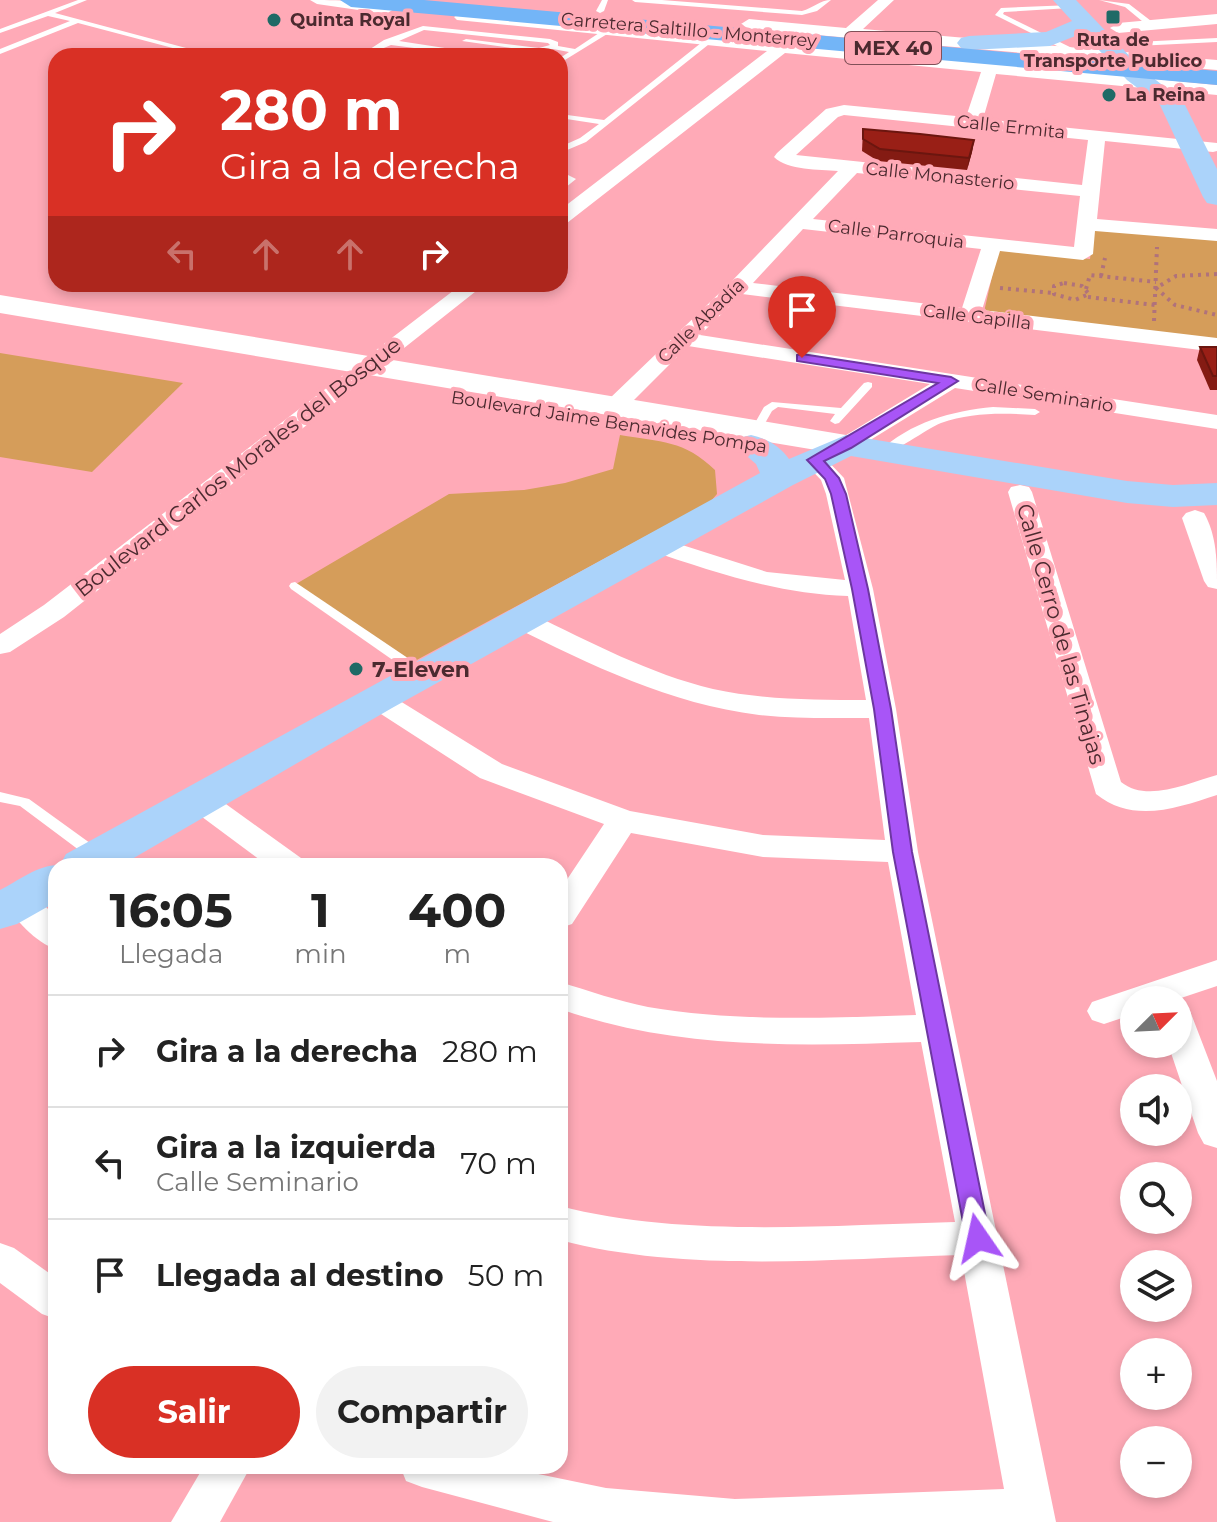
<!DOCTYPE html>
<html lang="es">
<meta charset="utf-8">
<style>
:root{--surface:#fff;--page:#f2f2f2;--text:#222;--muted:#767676;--line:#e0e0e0;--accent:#d93025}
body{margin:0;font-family:Montserrat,sans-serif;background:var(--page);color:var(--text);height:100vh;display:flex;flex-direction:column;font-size:30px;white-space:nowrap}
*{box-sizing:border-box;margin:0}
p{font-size:26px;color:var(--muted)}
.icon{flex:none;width:44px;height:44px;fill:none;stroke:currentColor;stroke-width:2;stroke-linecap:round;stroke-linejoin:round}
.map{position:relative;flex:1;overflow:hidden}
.panel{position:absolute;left:48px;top:858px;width:520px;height:616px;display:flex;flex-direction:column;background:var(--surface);border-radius:24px;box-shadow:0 4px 12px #0003}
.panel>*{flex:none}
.banner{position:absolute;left:48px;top:48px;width:520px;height:244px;border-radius:24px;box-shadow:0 4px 12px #0003;background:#d93025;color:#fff;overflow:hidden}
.needle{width:52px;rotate:66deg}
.controls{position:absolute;left:1120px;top:986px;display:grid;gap:16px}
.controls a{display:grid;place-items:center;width:72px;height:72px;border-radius:50%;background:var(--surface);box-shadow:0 4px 12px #0003;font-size:40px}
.pin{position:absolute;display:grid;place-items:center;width:68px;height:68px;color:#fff;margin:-82px -34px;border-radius:50% 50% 50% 0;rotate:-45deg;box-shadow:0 0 8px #0007}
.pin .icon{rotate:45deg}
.me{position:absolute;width:88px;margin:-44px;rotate:349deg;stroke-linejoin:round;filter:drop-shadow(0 0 6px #0008)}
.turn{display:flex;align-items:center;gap:28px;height:168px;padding:0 40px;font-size:36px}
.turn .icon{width:104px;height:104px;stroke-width:2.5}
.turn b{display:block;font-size:56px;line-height:68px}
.lanes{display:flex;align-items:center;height:76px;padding:0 40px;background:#0003;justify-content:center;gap:40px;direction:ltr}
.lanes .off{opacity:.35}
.eta{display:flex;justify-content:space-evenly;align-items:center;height:136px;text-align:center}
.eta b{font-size:48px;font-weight:700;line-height:56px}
.primary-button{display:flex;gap:16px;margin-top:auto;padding:16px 40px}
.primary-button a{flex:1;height:92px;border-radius:48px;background:var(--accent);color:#fff;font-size:32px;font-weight:700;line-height:92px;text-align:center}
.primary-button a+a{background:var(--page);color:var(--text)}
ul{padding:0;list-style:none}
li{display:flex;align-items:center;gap:24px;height:112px;padding:0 40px;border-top:2px solid var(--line)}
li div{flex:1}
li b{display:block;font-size:30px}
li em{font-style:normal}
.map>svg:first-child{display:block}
</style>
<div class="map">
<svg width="1217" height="1522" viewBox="0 0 1217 1522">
<rect width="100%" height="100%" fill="#ffaab7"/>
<g fill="#d59d5a">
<path d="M1094,227l123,12v101l-233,-28 14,-62 92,9z"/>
<path d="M0,353l183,30 -91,89 -92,-15z"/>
<path d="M620,435c41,7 64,5 95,35l2,24 -6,7 -298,161 -117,-78 153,-90 75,-4 41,-7 48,-14z"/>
</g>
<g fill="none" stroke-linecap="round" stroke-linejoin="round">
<g stroke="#b0727b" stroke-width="4" stroke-dasharray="3 5" stroke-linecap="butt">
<path d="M1217,274l-41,2 -20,12 19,17 42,10"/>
<path d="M1101,276l4,-18"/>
<path d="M1064,283l18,3 7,8 -14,6 -21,-6v-8z"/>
<path d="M1000,288l53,5"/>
<path d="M1086,289l4,-14 66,7"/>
<path d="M1088,297l67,8"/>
<path d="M1154,321l3,-74"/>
</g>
<g fill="#fff" fill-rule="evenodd">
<path d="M78,0h9l-32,13 161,43h-13l-125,-33 -78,31v-5l70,-28 -22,-5 -48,17v-4z"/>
<path d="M602,0h6l-4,11 -4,2 -4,-2z"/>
<path d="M632,0h30l140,11c11,-3 18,-11 29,-11l-14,11 -15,4 -167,-13z"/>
<path d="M1099,0l30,4 26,20 -7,2 -23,-19z"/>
<path d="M1072,5l-2,3 -66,4 -1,2 75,37v4h-3l-80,-40 6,-7z"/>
<path d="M423,26l127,13 8,3v4l17,3 30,-20 7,2 -52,32v-5l9,-6 -16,-3 -14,3 -77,-11 4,-2 73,9 11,-3 -2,-2 -124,-13 -25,11 98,15h-21l-85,-11 -12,5 19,6h-14l-17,-5 17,-11z"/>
<path d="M1217,38v4l-81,4 -4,-2 4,-2z"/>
<path d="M706,39l7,2 -127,101 -26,11v-6l20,-9 19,-14 -39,-6v-4l44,6z"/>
<path d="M560,171l16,8 -16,13v-7l6,-5 -6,-3z"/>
<path d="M868,382l4,1v4l-33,36 -4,1 -5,-3 5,-7 -57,-7 -6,4 -12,21 -4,1 -5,-3 13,-23 8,-5 69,6 23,-25z"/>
<path d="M993,407l42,2 5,3 -5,3c-31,-2 -63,-3 -94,8 -15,6 -49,32 -60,31l-2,-2c31,-30 73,-41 114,-45z"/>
<path d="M295,582l132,89 2,3 -2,3h-10l-126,-88 -2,-3 2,-3z"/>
<path d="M0,792l29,7 72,52 2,4 -2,4h-10l-71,-53 -20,-4z"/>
</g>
<g fill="#fff" fill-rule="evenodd">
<path d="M310,0c21,0 68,0 84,9l-8,5 -69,-10z"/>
<path d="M878,0h16l-31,29 354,31v10l-468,-41 -8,-5 8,-5 97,9z"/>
<path d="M462,12l755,73v10l-221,-21 -13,45 234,24v8l-4,1 -108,-11 -8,78 120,10v12l-122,-10 -2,23 -10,6 -83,-9 -18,59 235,28v14l-475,-58 -42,41 517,80v14l-262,-41 -101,62h-16l-4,-5 4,-5 92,-56 -242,-38 -64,64h-16l-3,-5 3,-5 122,-117 108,-112c-19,-2 -50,0 -64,-14l3,-4 49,-44 18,-4 122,12 15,-45 -196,-19 -218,170 -7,2v-15l207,-159 -310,-31 -3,-3zM844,115l244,25 -6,45 -286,-30 42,-38zM857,173l223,23 -6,51 -261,-28zM803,229l178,20 -19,59 -209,-25z"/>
<path d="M1217,14v10l-99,9 -8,-5 8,-5z"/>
<path d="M462,284h23l-421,333 -54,35 -10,2v-20l44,-29z"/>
<path d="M814,453l8,2 22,23 29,111 23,120 22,143 138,670h-503l-131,-35 -16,-6 -6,-15h99l107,22 129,11 269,-10 -43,-234c-127,4 -279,18 -401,-15v-34c121,32 270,19 395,16l-34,-180c-122,4 -244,8 -361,-33v-27c29,9 58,19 88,25 88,15 179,11 268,8l-28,-153 -125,-5 -132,-24 -59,91 -12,4v-38l44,-66 -124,-46 -113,-73 -4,-6 4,-6 10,-3 10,3 115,71 128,47 133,24 122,5 -16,-122c-37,0 -74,1 -110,-3 -89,-11 -168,-50 -247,-89l-4,-6 4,-6h20c58,28 118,60 181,75 51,11 102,11 153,11l-18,-104c-71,-2 -133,-24 -200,-46l-4,-5 4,-5 9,-3 110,35 78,8 -19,-86 -5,-14 -19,-20 4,-5z"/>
<path d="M1020,485l9,2 3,5 89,290c26,21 67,1 96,-7v20c-40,13 -84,29 -121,-1l-88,-302 3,-5z"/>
<path d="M1195,510l9,3c13,23 13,49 13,76l-9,-2 -4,-6 -22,-63 4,-5z"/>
<path d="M201,791l11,3 89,64 5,8h-38l-78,-58 -4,-7 4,-7z"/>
<path d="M20,889l12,4 24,24v32c-20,-6 -42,-30 -52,-48l4,-8z"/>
<path d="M1217,960v26l-42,14h-41v14l-30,10 -12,-4 -5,-9 5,-9z"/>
<path d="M1178,1007l12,4 27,70v67l-13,-4 -6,-11 -30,-89h10z"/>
<path d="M0,1243l14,5 42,30v41l-14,-5 -42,-31z"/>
<path d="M204,1466h47l-31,56h-49z"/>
</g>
<path fill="#fff" fill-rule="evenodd" d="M0,295l846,140 12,3 5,7 -5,7 -12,3 -846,-142z"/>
<g fill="#abd3fa" fill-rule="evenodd">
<path d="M1053,0h23l67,70 40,31 34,68v36l-10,-2 -4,-6 -43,-92 -33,-25 -44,-47 -33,13 -81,4 -8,-2 -4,-5 4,-5 8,-2 77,-4 26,-11z"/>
<path d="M751,435c15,3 29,11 38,24l57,-24 281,46 46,4 44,-2v22l-44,2 -46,-4 -276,-47 -58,29 -401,223 -272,158h-64v36l-39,22 -17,5v-39c18,-9 39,-26 60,-25l6,-11 694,-381 -4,-9 -22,-19 5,-7z"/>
</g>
<path fill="#73b5f7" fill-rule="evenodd" d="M340,0h84l793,71v14l-866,-78z"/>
</g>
<g fill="#841b13">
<path d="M863,129l111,11 -2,12 -5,18 -89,-9 -16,-10z"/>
<path d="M1200,347h17v43h-7l-13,-30z"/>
</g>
<path fill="#6b160f" d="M974,140l-2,12 -5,18 2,-12z"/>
<g fill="#991f16" stroke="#6b160f" stroke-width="2">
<path d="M863,129l57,5 54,6 -5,18 -89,-9 -17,-10z"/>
<path d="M1200,347h17v29h-4z"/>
</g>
<path fill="#a855f7" stroke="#6d37a1" stroke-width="2" d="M802,354l149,23 7,4 -107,67 -27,13 15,17 7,16 22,95 23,120 21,143 78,386 -4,7 -8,3 -9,-3 -3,-7 -73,-386 -19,-143 -22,-120 -21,-95 -6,-15 -18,-19 131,-77 -141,-22v-6z"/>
<g fill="#1f6a66" stroke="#ffaab7" stroke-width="3">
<rect x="1105" y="9" width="16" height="16" rx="4"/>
<circle cx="274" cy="20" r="8"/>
<circle cx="1109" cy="95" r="8"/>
<circle cx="356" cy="669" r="8"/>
</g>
<g text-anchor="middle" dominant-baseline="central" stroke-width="8" stroke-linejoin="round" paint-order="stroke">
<g font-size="18" font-weight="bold" fill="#4b2a2f" stroke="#ffaab7" text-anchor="start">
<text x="290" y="20">Quinta Royal</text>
<text x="1113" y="40" text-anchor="middle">Ruta de<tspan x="1113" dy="21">Transporte Publico</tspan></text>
<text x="1125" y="95">La Reina</text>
</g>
<g font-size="18" fill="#4b2a2f" stroke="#ffaab7">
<text transform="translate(689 30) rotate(5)">Carretera Saltillo - Monterrey</text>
<text transform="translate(1011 127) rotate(6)">Calle Ermita</text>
<text transform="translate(940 176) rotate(6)">Calle Monasterio</text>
<text transform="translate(896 234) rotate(7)">Calle Parroquia</text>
<text transform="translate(977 317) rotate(7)">Calle Capilla</text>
<text transform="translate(701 321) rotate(-44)">Calle Abadía</text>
<text transform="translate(1044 395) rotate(9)">Calle Seminario</text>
<text transform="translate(609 422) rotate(9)">Boulevard Jaime Benavides Pompa</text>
</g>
<rect fill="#ffaab7" stroke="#815058" stroke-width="2" x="845" y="32" width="96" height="32" rx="6"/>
<g font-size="20" font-weight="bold" fill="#4b2a2f">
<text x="893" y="48">MEX 40</text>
</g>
<g font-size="22" fill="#4b2a2f" stroke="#ffaab7">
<text transform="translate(238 467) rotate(-38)">Boulevard Carlos Morales del Bosque</text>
<text transform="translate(1061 634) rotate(74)">Calle Cerro de las Tinajas</text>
</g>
<g font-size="22" font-weight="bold" fill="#4b2a2f" stroke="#ffaab7" text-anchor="start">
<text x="372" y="669">7-Eleven</text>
</g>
</g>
</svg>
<div class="controls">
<a><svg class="needle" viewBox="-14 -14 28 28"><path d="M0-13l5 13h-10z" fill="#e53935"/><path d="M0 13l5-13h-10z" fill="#767676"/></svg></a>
<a><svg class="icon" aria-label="sound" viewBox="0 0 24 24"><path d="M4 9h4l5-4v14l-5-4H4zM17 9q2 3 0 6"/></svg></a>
<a><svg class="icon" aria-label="search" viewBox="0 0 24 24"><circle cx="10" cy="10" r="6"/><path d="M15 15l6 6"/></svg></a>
<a><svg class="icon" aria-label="layers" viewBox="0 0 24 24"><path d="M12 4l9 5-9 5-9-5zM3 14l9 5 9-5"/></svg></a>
<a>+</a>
<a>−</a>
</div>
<div class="pin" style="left:802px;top:358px;background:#d93025"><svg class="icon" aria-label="arrive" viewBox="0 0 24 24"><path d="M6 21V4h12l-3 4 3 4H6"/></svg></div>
<svg class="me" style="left:978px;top:1238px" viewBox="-20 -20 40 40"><path d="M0-17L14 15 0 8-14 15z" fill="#a855f7" stroke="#fff" stroke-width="4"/></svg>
<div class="banner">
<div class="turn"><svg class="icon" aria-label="right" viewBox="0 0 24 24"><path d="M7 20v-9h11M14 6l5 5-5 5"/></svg><div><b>280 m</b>Gira a la derecha</div></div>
<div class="lanes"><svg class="icon off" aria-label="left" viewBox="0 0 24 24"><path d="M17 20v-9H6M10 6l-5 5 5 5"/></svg><svg class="icon off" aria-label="ahead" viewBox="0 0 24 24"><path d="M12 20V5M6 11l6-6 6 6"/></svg><svg class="icon off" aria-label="ahead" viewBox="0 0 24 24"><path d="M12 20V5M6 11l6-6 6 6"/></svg><svg class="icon" aria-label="right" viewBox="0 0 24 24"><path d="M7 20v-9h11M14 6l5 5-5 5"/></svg></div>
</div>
<section class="panel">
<div class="eta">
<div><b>16:05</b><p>Llegada</p></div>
<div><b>1</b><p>min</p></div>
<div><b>400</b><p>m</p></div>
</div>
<ul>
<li><svg class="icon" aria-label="right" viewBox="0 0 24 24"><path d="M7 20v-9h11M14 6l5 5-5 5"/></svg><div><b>Gira a la derecha</b></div><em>280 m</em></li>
<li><svg class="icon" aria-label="left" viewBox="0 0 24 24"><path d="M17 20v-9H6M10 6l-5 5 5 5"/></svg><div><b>Gira a la izquierda</b><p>Calle Seminario</p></div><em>70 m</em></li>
<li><svg class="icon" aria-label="arrive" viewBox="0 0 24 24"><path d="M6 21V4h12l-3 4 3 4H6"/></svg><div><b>Llegada al destino</b></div><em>50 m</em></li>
</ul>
<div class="primary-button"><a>Salir</a><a>Compartir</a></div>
</section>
</div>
